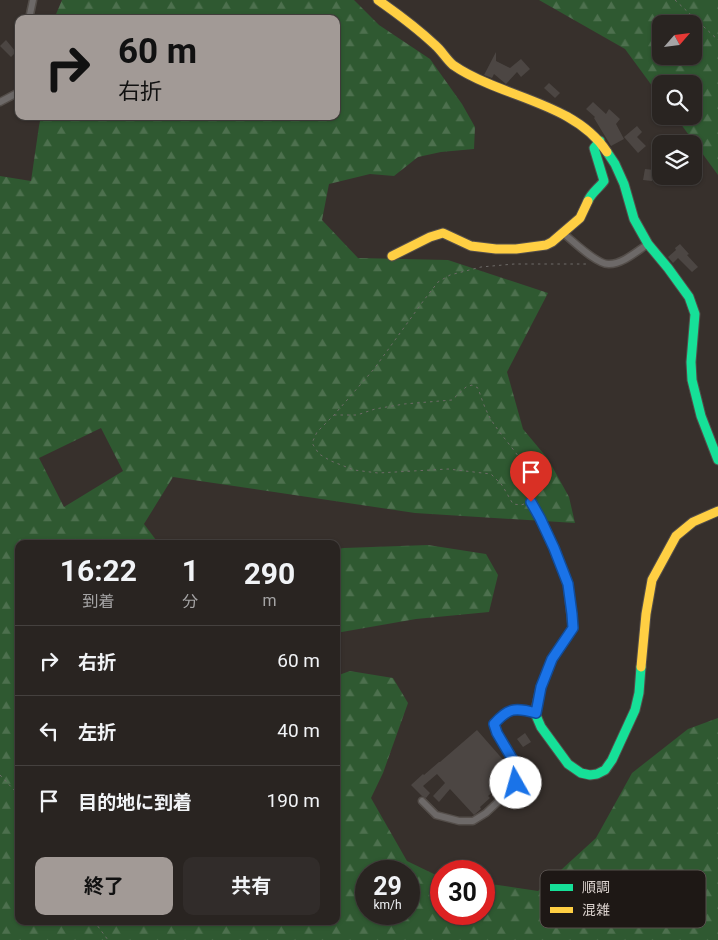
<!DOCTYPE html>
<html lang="ja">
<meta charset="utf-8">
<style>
:root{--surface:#292421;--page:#312c2a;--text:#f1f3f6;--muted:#a5a4a5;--line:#45413f;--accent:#a29a96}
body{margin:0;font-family:Roboto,"Noto Sans JP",sans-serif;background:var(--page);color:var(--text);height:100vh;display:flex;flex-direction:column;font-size:19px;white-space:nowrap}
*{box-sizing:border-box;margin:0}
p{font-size:16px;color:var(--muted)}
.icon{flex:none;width:28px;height:28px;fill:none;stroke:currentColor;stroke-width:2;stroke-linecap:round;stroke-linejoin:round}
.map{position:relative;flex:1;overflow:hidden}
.sheet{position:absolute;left:15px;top:540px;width:325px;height:385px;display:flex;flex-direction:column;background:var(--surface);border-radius:10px;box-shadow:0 1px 4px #0004,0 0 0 1px var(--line)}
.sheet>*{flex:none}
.banner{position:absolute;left:15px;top:15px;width:325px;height:105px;border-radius:10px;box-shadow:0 1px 4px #0004,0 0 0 1px var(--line);background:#a29a96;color:#111;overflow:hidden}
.needle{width:32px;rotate:62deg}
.buttons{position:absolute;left:652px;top:15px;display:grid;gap:10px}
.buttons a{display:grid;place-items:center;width:50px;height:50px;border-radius:10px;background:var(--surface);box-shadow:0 1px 4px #0004,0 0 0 1px var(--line);font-size:25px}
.speed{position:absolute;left:355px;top:860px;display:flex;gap:10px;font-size:25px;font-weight:700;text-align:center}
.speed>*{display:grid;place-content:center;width:65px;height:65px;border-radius:50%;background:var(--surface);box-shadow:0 1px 4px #0004,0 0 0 1px var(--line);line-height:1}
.speed small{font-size:12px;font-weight:400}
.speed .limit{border:8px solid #d22;background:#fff;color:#111}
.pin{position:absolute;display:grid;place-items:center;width:42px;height:42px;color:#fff;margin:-51px -21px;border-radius:50% 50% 50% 0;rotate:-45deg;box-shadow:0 0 5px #0007}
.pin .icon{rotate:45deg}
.me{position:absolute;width:55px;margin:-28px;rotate:353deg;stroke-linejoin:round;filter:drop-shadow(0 0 4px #0008)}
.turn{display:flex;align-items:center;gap:18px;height:105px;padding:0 20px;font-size:22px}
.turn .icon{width:65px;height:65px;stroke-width:2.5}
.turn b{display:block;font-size:35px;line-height:42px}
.eta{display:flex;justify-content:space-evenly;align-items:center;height:85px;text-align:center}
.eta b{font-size:30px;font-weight:700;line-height:35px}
.primary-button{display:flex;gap:10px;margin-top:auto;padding:10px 20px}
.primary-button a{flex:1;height:58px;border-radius:10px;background:var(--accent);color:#111;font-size:20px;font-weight:700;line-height:58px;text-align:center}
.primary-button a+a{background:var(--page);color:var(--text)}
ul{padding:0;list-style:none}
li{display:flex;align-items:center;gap:15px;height:70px;padding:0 20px;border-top:1px solid var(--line)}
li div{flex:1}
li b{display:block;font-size:19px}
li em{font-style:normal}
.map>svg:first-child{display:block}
</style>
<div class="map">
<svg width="718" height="940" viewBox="0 0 718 940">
<defs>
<pattern id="forest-firs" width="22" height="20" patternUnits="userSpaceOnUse" patternTransform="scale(1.25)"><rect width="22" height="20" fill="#2f5931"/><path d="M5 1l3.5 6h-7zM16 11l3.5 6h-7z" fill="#4d704e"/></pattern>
</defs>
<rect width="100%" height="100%" fill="#37302c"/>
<g fill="url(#forest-firs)" fill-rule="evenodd">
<path d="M62,0h292l25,25 51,34 32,45 13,23 -1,22 -33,3 -23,5 -24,19 -24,-2 -41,10 -7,36 36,38 90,2 100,33 -41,79 16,57 25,30 21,38 6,26 -160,-10 -242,-36 -29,47 15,20h-140v377h317v-245l14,-5 43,7 15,25 -25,70 -12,25 36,63 31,15 3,1v37h43v-31l54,8 58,-53 36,-65 56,-44 30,-11v222h-718v-764l31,5 8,-55 2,-10h295v-97h-282zM101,428l22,43 -59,36 -25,-49zM366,871h43v43h-43z"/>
<path d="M539,0h179v175l-43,-59h19v-32h-33v14l-36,-49zM661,24h33v32h-33z"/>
<path d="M428,545l58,9 12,21 -9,37 -73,7 -80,14v-84l8,-1z"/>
</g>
<g fill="#4c4643">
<path d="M6,40l10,12 -5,5 -11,-11z"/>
<path d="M496,52v9l14,7 11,-9 9,10 -9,8 -4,-5 -11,12 -12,-10 -2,4 -8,-3z"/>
<path d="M549,83l11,10 -5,5 -11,-10z"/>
<path d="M593,102l13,12 3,-5 11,10 -4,5 8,15 -13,7 -17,-28 1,-1 -9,-8z"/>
<path d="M637,126l5,6 -5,5 9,9 -8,7 -14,-16z"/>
<path d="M645,169l9,1 -2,11 -9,-1z"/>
<path d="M680,244l9,10 -2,1 11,12 -6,5 -14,-14 -5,5 -5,-6 8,-7 -1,-2z"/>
<path d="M477,730l36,41 -13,11 2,2 -14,12 2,2 -10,9 1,2 -7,6 -24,-26 -11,13 -6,-6 12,-13 -8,-9 -14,12 7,7 -4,5 -4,-2 -11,-11 12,-11 1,1 15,-13h1z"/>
<path d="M525,733l6,9 -8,5 -6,-8z"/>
</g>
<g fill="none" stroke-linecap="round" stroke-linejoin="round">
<defs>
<g id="street">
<path d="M29,19l4,-19"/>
<path d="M0,102l19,-10"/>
<path d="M563,233c10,8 34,32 46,31 14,0 28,-13 39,-20"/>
<path d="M422,801l14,14 23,6h14l13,-8 15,-14 15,-16 4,-10 -23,-40 -3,-9c14,-16 21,-17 41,-11"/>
</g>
<g id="fast">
<path d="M607,152l8,12 9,20 10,35 14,25 20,24 21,29 6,17 -4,48 1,18 9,36 17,44"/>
<path d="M588,201c3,-8 11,-13 16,-20l-10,-33 6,-7"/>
<path d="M531,502l9,16 14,30 14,36 5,44 -21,31 -11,28 -6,26 6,14 27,37 13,9 9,2 7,-1 8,-4 7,-10 23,-50 4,-17 2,-26"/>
</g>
<g id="slow">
<path d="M378,0c20,14 39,28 57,45 7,6 11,14 18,20 10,7 22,13 34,18 41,18 94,29 120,69"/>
<path d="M392,256l38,-19 13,-4 28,13 25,3h20l30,-4 6,-3 28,-24 8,-17"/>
<path d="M641,667l5,-53 6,-34 24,-44 17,-14 25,-11"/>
</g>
</defs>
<use href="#street" stroke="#544e4a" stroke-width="9"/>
<use href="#fast" stroke="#544e4a" stroke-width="11"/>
<use href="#slow" stroke="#544e4a" stroke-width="11"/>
<g stroke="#6e6b68" stroke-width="1" stroke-dasharray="2.5 4" stroke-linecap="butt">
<path d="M675,0l43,40"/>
<path d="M334,415h23l18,-6 29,-5 48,-4 14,-13 6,-2 6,3c3,9 6,18 10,26 11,23 49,56 48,81"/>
<path d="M524,504l-3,1 -8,-1 -11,-19 -11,-11 -43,-5 -70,4 -24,-3 -23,-9 -12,-7 -7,-11 5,-11 17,-17 40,-46 50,-69 14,-18 12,-7 31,-8 33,-3h75"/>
<path d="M0,775l15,16 4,7"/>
<path d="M94,921l14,19"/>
</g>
<use href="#street" stroke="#6d6968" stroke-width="6"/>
<use href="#fast" stroke="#16e098" stroke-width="9"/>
<use href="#slow" stroke="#ffcf43" stroke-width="9"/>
</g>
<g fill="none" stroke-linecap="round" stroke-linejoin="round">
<defs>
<path id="route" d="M516,783l4,-11 -23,-39 -3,-9c14,-16 21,-17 42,-11l5,-26 11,-28 21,-31 -1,-14 -4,-30 -14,-36 -14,-30 -9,-16"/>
</defs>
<use href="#route" stroke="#114b97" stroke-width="12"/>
<use href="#route" stroke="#1a73e8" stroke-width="9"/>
</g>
<rect x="540" y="870" width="166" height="58" rx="8" fill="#1e1815" stroke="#57504d" stroke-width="1"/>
<rect x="550" y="884" width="23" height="7" fill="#16e098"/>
<rect x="550" y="907" width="23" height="6" fill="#ffcf43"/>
<g font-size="14" fill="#dcd3cf">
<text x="582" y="892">順調</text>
<text x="582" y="915">混雑</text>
</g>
</svg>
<div class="buttons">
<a><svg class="needle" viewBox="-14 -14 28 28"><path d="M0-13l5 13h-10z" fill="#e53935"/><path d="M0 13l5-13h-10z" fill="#a5a4a5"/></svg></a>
<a><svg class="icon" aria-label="search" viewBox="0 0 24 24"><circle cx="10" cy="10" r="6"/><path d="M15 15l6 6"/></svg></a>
<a><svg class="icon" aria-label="layers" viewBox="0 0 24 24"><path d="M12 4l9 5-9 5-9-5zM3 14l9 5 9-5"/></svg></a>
</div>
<div class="speed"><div>29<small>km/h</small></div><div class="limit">30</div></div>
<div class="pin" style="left:531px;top:502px;background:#d93025"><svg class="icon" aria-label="arrive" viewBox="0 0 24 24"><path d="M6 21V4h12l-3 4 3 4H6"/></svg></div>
<svg class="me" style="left:516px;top:783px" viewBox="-20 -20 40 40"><circle r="19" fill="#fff"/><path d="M0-13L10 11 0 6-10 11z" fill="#1a73e8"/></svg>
<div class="banner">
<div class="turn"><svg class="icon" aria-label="right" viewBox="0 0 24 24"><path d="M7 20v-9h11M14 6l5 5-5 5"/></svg><div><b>60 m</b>右折</div></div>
</div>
<section class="sheet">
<div class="eta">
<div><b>16:22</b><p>到着</p></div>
<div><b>1</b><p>分</p></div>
<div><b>290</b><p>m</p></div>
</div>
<ul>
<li><svg class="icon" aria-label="right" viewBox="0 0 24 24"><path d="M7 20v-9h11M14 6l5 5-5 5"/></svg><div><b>右折</b></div><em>60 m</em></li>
<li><svg class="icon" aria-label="left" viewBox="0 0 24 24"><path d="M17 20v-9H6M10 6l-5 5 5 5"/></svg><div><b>左折</b></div><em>40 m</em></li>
<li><svg class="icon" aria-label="arrive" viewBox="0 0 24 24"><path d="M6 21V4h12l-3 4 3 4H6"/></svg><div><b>目的地に到着</b></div><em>190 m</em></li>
</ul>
<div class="primary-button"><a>終了</a><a>共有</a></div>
</section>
</div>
